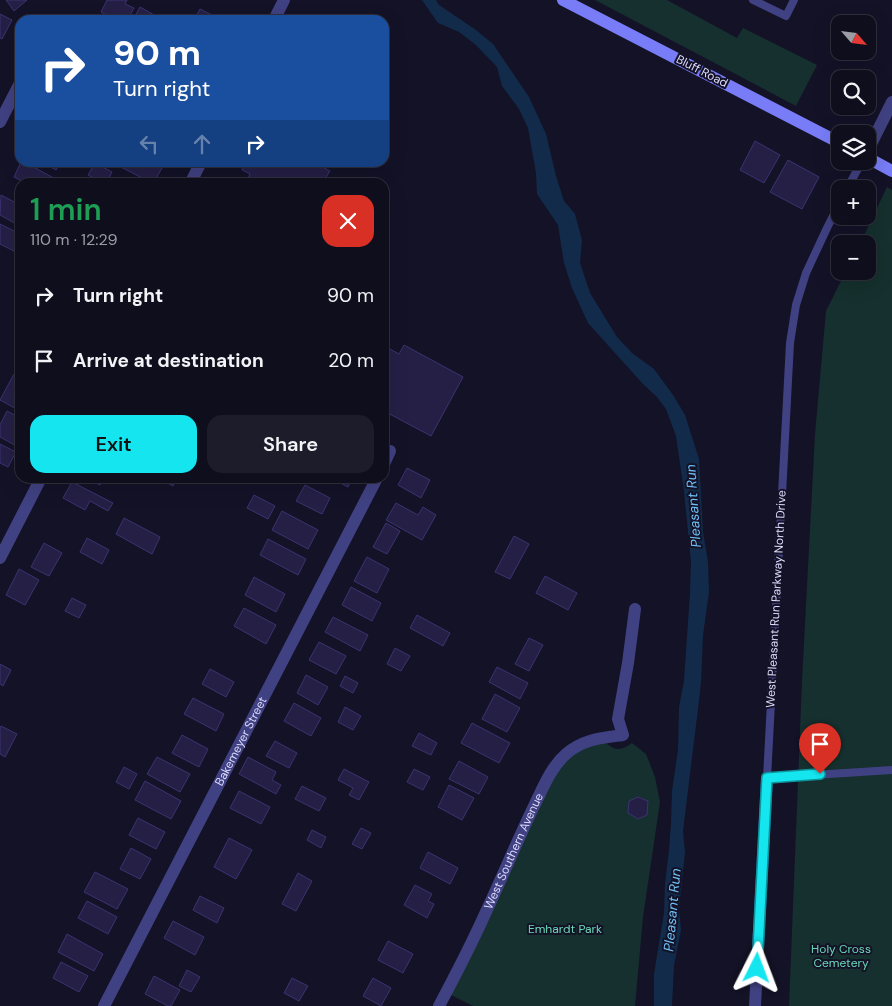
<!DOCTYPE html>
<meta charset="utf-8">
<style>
:root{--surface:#0f0e1d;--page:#1d1c2a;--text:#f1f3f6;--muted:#9b9ca4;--line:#2f2e3b;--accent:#14e5ef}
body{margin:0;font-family:"DM Sans",sans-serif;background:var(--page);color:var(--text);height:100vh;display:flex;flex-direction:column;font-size:19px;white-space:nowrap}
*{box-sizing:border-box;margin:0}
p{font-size:16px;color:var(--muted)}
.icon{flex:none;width:28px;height:28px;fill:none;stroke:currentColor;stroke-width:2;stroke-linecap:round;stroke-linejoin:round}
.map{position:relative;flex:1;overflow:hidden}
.side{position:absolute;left:15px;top:178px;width:374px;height:305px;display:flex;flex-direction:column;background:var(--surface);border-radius:15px;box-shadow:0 5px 20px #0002,0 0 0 1px var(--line)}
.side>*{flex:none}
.guide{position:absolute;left:15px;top:15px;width:374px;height:152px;border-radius:15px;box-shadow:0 5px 20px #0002,0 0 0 1px var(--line);background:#1a4fa0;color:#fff;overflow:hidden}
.needle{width:32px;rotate:118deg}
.tools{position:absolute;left:831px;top:15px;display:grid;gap:10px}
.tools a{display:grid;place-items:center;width:45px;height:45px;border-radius:10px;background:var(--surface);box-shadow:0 5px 20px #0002,0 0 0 1px var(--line);font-size:25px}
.pin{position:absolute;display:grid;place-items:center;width:42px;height:42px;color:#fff;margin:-51px -21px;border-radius:50% 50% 50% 0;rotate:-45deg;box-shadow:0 0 5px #0007}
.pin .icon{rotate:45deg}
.me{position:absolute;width:55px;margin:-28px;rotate:3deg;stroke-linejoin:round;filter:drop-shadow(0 0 4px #0008)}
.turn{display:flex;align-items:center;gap:18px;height:105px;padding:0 15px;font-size:22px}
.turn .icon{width:65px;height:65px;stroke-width:2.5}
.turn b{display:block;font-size:35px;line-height:42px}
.lanes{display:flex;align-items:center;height:48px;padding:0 15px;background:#0003;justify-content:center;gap:25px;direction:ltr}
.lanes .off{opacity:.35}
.round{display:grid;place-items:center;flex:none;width:52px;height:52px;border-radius:15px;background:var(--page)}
.overview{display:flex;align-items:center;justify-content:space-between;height:85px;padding:0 15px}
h1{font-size:30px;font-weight:600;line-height:38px;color:#1e9e55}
.action{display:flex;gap:10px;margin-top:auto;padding:10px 15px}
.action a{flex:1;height:58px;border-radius:15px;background:var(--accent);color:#111;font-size:20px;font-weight:600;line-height:58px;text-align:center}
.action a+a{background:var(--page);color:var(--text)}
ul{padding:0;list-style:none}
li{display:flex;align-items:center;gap:15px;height:65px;padding:0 15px}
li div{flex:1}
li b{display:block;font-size:19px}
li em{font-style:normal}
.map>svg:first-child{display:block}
</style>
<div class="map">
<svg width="892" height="1006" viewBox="0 0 892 1006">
<rect width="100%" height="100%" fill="#141227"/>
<g fill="#15302e">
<path d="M595,0h72l70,38 6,-10 74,37 -21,41z"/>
<path d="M887,187l5,3v816h-103l13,-325 13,-247 11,-123 20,-40h22v-27h-8z"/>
<path d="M605,742c10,9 16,9 27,1l14,11 9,23 5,25 -17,115 -8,89h-162l-24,-12 102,-216 20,-27z"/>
</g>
<path fill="#122b4a" d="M422,0h14l3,5 37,25 17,14 36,53 17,37 10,42 8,25 11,13 7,26 -2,23 10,30 27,44 15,16 22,16 19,26 12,20 14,44 4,73 5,30 1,30 -6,43 -2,47 -3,27 -15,122 2,21 -6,57 2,21 -7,35 -2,41h-18v-32l10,-61 1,-29 4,-34 2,-26 1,-33 6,-41 1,-43 5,-26 6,-88 1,-31 -7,-71 -8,-55 -10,-27 -9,-12 -14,-13 -55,-61 -16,-35 -8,-25 -6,-38 -21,-31 -1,-21 -8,-45 -9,-19 -17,-23 -5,-19 -21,-22 -17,-13 -21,-9z"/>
<g fill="#251f46" stroke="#3b3371">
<path d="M6,0h21l-13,11z"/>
<path d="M107,0h20l-2,4 9,4 -7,12h-11l-15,-8z"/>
<path d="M140,7l23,13h-30z"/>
<path d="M200,9l22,11h-28z"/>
<path d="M0,14l12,6 -10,19 -2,-1z"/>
<path d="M755,141l25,14 -16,28 -24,-13z"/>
<path d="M788,160l31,17 -17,32 -32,-17z"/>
<path d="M21,162h3l28,15 -3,5h-25l-10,-5z"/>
<path d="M42,162h18l-4,8z"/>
<path d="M121,162h30l11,6 -8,14h-4l-31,-16z"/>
<path d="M246,162h67l17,9 -7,11h-77l4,-8 -8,-4z"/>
<path d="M95,163l17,9 -5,10h-5l-14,-7z"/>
<path d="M1,195l19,10v21l-20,-11z"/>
<path d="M0,224l20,10v6l-6,11 -14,-7z"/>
<path d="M404,345l59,32 -32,59 -47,-25v-65l15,8z"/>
<path d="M14,374l6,4v33l-20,-11z"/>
<path d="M7,411l13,7v30l-20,-11v-12z"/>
<path d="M0,444l16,8 -8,15 -8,-4z"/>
<path d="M407,468l23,12 -9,18 -23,-13z"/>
<path d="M86,478h18l-4,7z"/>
<path d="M161,478h16l-4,8 -13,-7z"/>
<path d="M331,478h21l-4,9z"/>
<path d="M72,482l41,21 -5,8 -18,-10 -5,9 -22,-12z"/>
<path d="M305,485l25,13 -8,16 -26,-13z"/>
<path d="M254,495l21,11 -7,13 -21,-11z"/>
<path d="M396,503l22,12 5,-8 13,8 -14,25 -36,-20z"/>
<path d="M282,511l36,19 -10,19 -36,-19z"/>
<path d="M124,518l36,19 -8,17 -36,-20z"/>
<path d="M386,523l14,8 -13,23 -14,-7z"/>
<path d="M514,536l15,8 -19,35 -15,-7z"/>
<path d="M87,538l22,12 -7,14 -22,-12z"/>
<path d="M268,539l38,20 -8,16 -38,-20z"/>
<path d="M44,543l18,10 -13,23 -18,-9z"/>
<path d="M367,557l22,12 -12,24 -23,-12z"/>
<path d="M19,569l20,11 -14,25 -19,-10z"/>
<path d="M545,576l32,17 -9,17 -32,-17z"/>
<path d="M254,577l31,17 -9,18 -31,-17z"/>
<path d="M351,587l30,16 -9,18 -30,-16z"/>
<path d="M72,598l14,7 -7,13 -14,-7z"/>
<path d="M244,608l32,17 -10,19 -32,-18z"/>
<path d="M417,615l33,18 -7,13 -33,-18z"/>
<path d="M333,617l35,18 -8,16 -35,-19z"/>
<path d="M529,638l14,7 -14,26 -14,-7z"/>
<path d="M319,642l27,14 -10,18 -27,-14z"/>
<path d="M395,648l15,8 -9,15 -14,-7z"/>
<path d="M0,664l11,6 -8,16 -3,-2z"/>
<path d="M497,667l31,16 -8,16 -31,-17z"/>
<path d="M210,669l24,13 -8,15 -24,-13z"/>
<path d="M306,675l22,12 -10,18 -21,-12z"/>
<path d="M345,676l13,7 -5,10 -13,-7z"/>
<path d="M495,694l25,14 -13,24 -25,-13z"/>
<path d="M193,698l31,16 -8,17 -32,-17z"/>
<path d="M294,703l27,15 -10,18 -27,-15z"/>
<path d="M345,707l16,9 -8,14 -15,-8z"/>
<path d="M472,723l38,20 -11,20 -38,-20z"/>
<path d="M1,726l16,8 -12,23 -5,-3v-26z"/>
<path d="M419,733l18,10 -6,12 -19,-9z"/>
<path d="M182,735l26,14 -9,18 -27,-14z"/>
<path d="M275,741l22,12 -8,15 -23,-12z"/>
<path d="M157,757l33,17 -10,18 -33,-18z"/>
<path d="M248,757l28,15 -4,8 9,5 -5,9 -37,-20z"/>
<path d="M459,761l29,16 -9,17 -30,-15z"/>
<path d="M124,767l13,7 -8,15 -13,-7z"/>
<path d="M344,769l25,13 -10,18 -10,-5 4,-7 -15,-8z"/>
<path d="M414,769l16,8 -7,13 -16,-8z"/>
<path d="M145,781l36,20 -10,18 -36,-19z"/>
<path d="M449,785l25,13 -12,22 -24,-13z"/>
<path d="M302,786l24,12 -7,13 -24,-12z"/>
<path d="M239,791l31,16 -9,17 -31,-16z"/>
<path d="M638,797l10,4 -1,14 -9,4 -10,-6 1,-12z"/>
<path d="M138,818l27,14 -9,17 -27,-14z"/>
<path d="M361,828l10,5 -9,16 -10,-5z"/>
<path d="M312,830l14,7 -5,11 -14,-8z"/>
<path d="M229,838l23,12 -16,29 -22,-12z"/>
<path d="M131,848l20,11 -11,20 -20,-10z"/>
<path d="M428,852l30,16 -8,16 -30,-16z"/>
<path d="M95,872l33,17 -11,20 -33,-17z"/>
<path d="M298,873l14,8 -16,30 -14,-7z"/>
<path d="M415,885l17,9 -4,7 6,3 -7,14 -23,-13z"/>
<path d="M200,896l24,12 -7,15 -24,-13z"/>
<path d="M87,901l30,16 -9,17 -30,-16z"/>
<path d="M173,921l31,16 -9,18 -31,-17z"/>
<path d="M67,934l36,20 -9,17 -36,-19z"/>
<path d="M388,941l25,13 -10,19 -25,-13z"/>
<path d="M61,962l27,14 -9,16 -26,-14z"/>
<path d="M187,970l13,7 -9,15 -12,-6z"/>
<path d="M154,976l26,14 -9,16h-3l-23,-12z"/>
<path d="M292,978l16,8 -9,15 -15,-8z"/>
<path d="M373,978l18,10 -10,18 -18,-10z"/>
</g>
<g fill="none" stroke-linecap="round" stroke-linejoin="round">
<g stroke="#404182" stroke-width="8">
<path d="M753,0l33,16 8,-16"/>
<path d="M847,189l15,-28"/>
<path d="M840,202l-13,26 -21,45 -10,32 -6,38 -23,435 125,-8"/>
</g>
<g stroke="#404182" stroke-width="12">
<path d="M274,20l10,-20"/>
<path d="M0,122l20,-39"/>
<path d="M868,150l24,-48"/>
<path d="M191,182l10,-20"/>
<path d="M384,464l6,-13"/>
<path d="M0,558l41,-80"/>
<path id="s1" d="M104,1006l273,-528"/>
<path id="s2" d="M439,1006c16,-30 32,-61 46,-92 17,-36 32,-73 49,-108 9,-18 17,-39 32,-52 17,-15 36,-16 57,-19l-5,-16 10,-56 7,-54"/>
</g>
<path stroke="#404182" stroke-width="12" d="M755,1006l12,-228"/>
<g stroke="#787cf6" stroke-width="12">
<path d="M563,0l277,143"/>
<path d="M868,158l24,13"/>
</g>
</g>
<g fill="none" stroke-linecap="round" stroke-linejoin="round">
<defs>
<path id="route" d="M757,968l10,-190 53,-4"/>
</defs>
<use href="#route" stroke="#0d959b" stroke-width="12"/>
<use href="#route" stroke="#14e5ef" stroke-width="9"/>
</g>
<g text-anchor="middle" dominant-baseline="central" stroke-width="4" stroke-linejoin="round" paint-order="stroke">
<g font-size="12" fill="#dcdafc" stroke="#141227">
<text transform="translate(702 71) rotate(27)">Bluff Road</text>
<text transform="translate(776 599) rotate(-87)">West Pleasant Run Parkway North Drive</text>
<text stroke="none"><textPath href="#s1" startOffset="298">Bakemeyer Street</textPath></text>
<text stroke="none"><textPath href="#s2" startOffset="172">West Southern Avenue</textPath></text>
</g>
<g font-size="12" fill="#6ad8b6" stroke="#141227">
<text x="565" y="929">Emhardt Park</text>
<text x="841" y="949">Holy Cross<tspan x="841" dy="14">Cemetery</tspan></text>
</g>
<g font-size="14" font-style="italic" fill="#6fbff5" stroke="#141227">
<text transform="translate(693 506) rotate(-94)">Pleasant Run</text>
<text transform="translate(672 910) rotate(-85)">Pleasant Run</text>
</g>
</g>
</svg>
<div class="tools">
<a><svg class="needle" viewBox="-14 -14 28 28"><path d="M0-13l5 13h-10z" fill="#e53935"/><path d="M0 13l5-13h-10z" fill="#9b9ca4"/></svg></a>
<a><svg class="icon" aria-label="search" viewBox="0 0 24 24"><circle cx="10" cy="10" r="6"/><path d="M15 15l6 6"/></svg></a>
<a><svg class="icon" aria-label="layers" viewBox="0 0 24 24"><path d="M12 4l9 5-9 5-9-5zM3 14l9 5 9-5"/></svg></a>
<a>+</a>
<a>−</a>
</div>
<div class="pin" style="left:820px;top:774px;background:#d93025"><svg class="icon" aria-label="arrive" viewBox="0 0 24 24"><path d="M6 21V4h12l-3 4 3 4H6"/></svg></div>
<svg class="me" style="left:757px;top:968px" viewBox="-20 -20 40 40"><path d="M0-17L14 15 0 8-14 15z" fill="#14e5ef" stroke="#fff" stroke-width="4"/></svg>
<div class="guide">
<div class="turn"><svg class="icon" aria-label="right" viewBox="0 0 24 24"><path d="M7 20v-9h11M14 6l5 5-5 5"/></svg><div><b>90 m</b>Turn right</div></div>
<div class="lanes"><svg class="icon off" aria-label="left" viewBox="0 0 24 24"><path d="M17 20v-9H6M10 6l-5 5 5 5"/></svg><svg class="icon off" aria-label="ahead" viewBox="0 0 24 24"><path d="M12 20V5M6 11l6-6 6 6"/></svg><svg class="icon" aria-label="right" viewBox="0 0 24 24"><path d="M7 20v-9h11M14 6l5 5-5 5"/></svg></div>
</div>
<section class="side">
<div class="overview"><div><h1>1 min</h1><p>110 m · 12:29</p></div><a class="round" style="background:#d93025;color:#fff"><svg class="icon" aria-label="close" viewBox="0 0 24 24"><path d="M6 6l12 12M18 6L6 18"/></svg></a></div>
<ul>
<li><svg class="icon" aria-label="right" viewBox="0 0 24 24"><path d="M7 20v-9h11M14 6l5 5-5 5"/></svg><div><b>Turn right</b></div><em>90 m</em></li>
<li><svg class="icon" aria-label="arrive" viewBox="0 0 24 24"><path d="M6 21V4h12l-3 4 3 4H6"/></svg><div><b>Arrive at destination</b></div><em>20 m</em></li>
</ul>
<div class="action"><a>Exit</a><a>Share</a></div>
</section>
</div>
